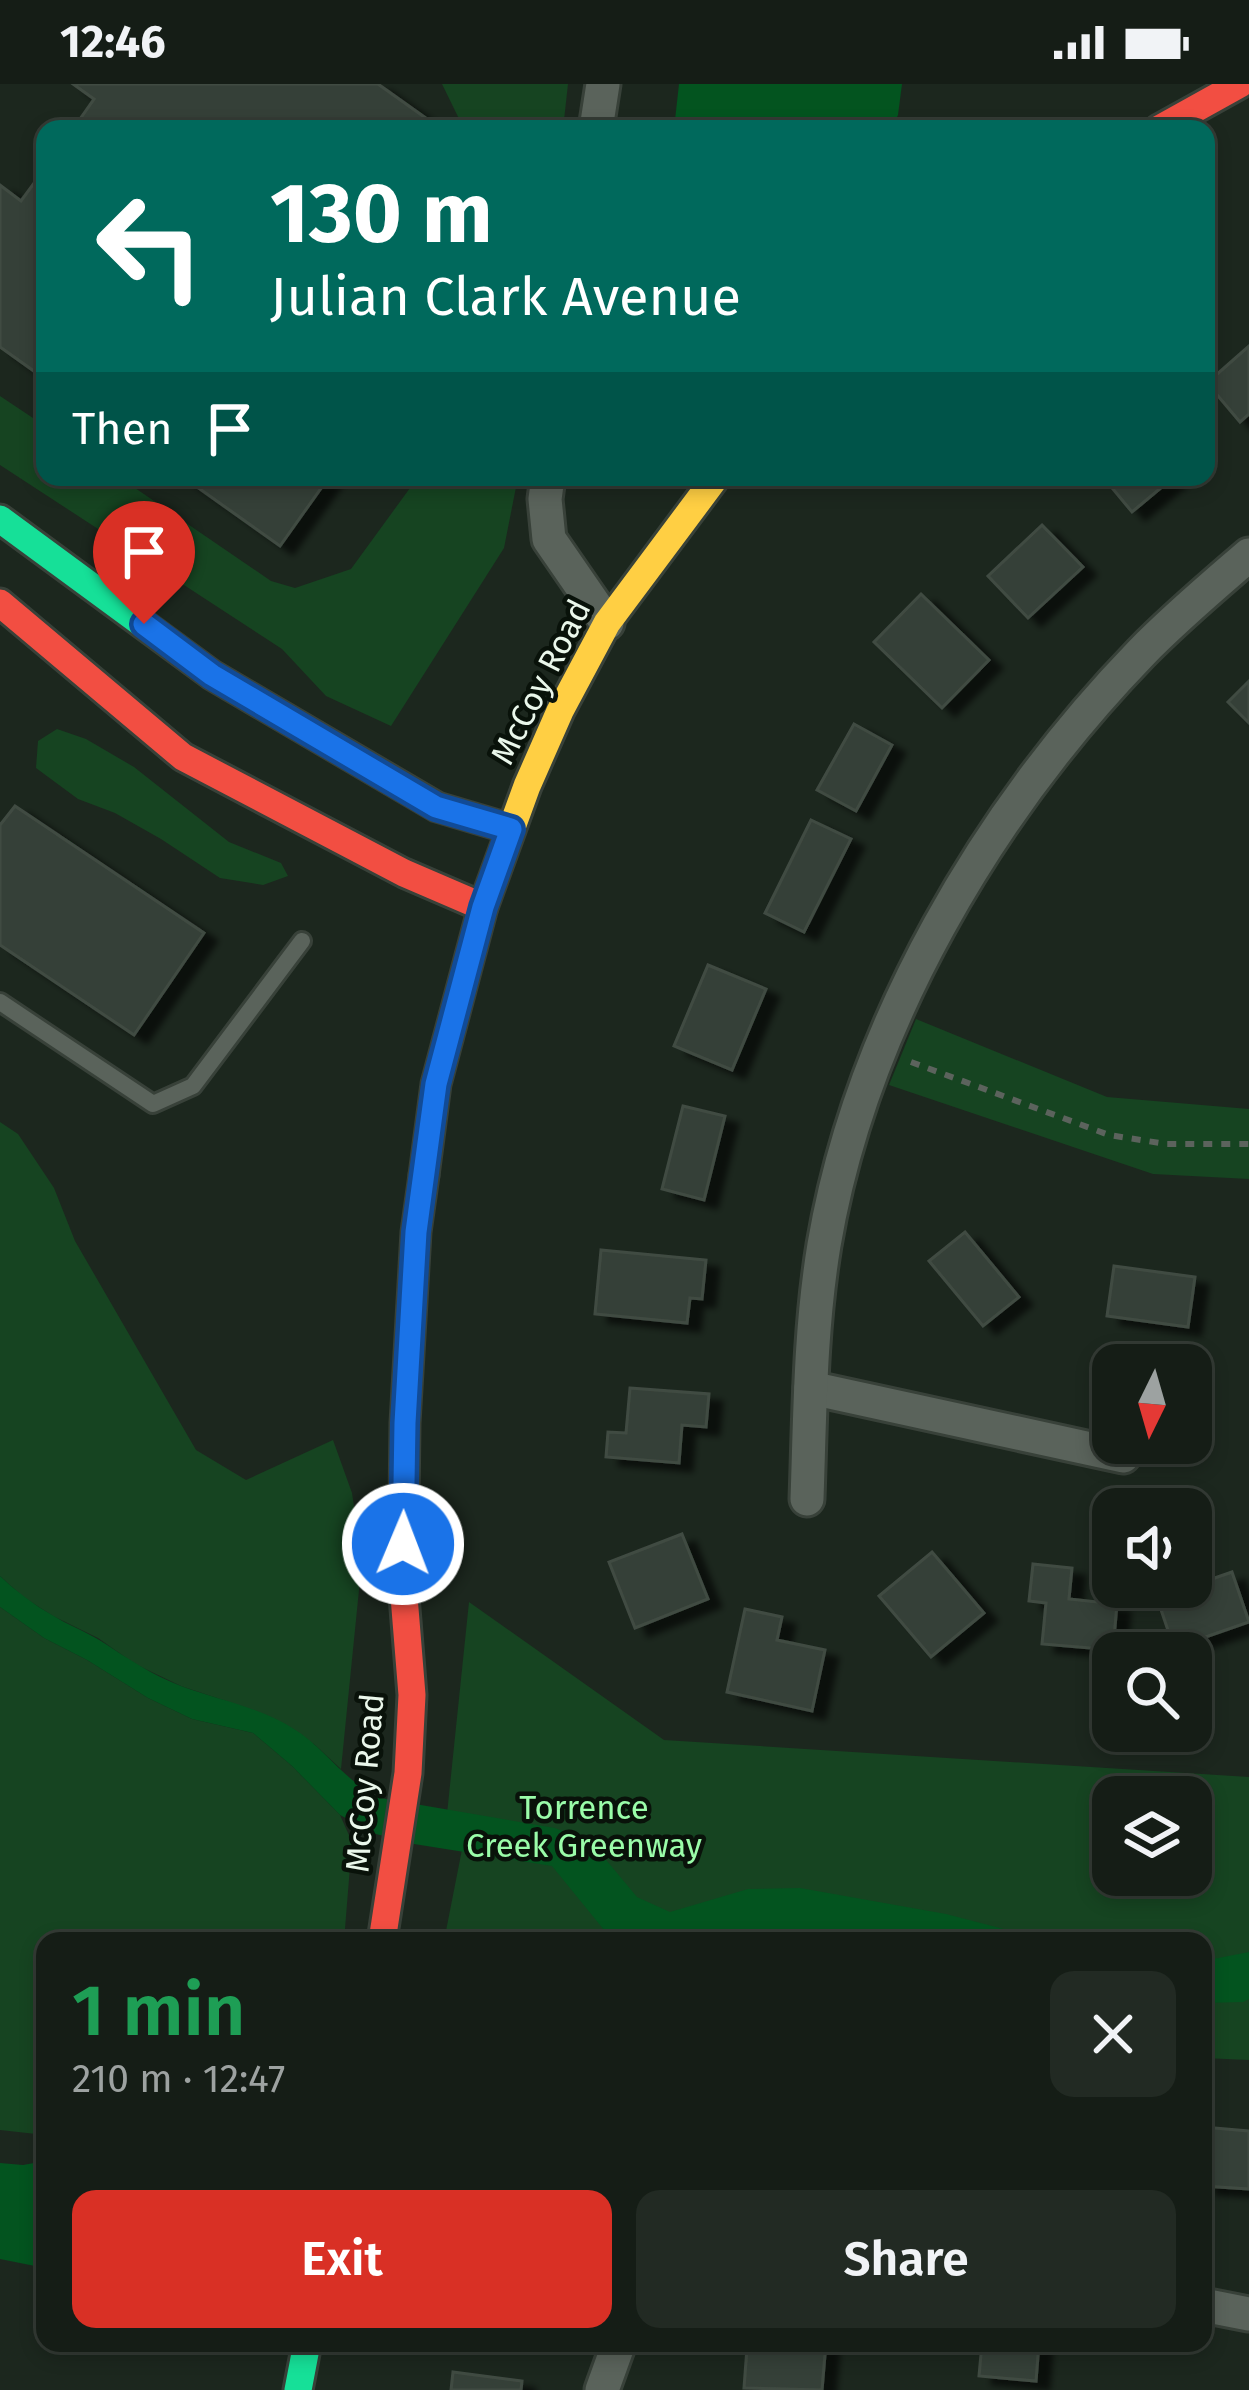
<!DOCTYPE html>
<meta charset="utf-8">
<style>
:root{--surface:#151d16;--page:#222a23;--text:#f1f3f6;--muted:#9da2a1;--line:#343b35;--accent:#d93025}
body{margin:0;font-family:"Fira Sans",sans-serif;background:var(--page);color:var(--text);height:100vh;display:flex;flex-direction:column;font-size:45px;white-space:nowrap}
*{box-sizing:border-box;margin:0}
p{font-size:39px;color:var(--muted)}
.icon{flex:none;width:66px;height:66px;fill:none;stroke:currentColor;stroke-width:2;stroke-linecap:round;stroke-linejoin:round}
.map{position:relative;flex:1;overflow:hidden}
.side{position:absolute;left:36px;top:1848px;width:1176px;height:420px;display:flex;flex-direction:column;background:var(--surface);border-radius:24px;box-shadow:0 6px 18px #0003,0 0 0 3px var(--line)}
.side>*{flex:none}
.hud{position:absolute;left:36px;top:36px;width:1179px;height:366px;border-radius:24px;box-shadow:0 6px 18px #0003,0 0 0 3px var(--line);background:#00695c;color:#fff;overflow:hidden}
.needle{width:78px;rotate:185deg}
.tools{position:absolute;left:1092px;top:1260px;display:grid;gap:24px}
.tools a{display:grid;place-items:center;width:120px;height:120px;border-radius:24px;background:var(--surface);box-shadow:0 6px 18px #0003,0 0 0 3px var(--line);font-size:60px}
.pin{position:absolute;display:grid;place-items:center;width:102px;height:102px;color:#fff;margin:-123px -51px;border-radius:50% 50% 50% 0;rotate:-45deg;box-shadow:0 0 12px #0007}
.pin .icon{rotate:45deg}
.me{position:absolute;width:132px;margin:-66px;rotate:1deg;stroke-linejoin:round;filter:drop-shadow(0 0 9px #0008)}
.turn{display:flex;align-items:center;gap:42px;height:252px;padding:0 36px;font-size:54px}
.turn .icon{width:156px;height:156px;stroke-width:2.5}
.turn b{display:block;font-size:84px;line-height:102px}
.then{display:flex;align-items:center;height:114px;padding:0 36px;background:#0003;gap:24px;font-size:45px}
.round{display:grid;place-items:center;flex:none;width:126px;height:126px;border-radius:24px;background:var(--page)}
.head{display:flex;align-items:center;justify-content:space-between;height:204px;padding:0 36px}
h1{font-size:72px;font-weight:600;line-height:90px;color:#1e9e55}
.primary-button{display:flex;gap:24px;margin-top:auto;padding:24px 36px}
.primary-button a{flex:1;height:138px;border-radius:24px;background:var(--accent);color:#fff;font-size:48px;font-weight:600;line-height:138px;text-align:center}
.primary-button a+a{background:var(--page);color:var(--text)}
.status{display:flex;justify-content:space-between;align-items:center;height:84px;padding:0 60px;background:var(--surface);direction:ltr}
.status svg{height:33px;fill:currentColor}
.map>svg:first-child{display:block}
</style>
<div class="status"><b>12:46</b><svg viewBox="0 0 49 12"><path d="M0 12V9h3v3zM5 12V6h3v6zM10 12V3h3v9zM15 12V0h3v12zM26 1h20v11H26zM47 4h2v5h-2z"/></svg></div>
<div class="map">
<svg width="1249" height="2306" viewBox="0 0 1249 2306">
<defs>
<filter id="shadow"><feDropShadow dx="13" dy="8" stdDeviation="3" flood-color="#0009"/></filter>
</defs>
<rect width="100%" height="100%" fill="#1c271e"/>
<g fill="#164421" fill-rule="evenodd">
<path d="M442,0h126l-5,45h-99z"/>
<path d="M0,312l45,30v51h74l152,104 24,7 56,-19 67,-92h100l-14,71 -113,178 -65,-30 -44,-47 -282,-184z"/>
<path d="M57,645l29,10 48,28 95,75 52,21 7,13 -25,9 -43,-7 -59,-39 -46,-26 -37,-14 -42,-31 2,-27z"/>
<path d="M916,935l191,78 142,12v70l-96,-5 -264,-89z"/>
<path d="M0,1038l18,12 36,54 21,53 121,209 50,30 87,-40 19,53 10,67 -21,209 -27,-25 -70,-37 -63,-21 -46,-22 -37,-26 -45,-22 -31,-20 -22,-20z"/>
<path d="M469,1518l195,138 585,37v283l-46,-2v-117h-759l24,-122 -21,-5zM1113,1713h78v78h-78z"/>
<path d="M0,1523l44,31 43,22 61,38 44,21 61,14 39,33 48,49 12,27 -8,99h-299v194l-45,-5z"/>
</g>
<g fill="#03541f">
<path d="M679,0h223l-4,31 -7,14h-217z"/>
<path d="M0,1492c16,15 33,28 52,39 16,10 33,16 49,26 26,17 51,34 80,45 37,14 79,21 113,43 31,19 52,54 86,69l175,30 37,15 45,54 33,15 78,-23 52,-1 146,26 104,27h-198l-84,-11 -31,11h-124l-61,-75 -138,-22 -38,-10 -36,-19 -48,-49 -39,-33 -61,-14 -44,-21 -61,-38 -43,-22 -44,-31z"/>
<path d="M1249,1868v47l-6,3 -40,1v-42z"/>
<path d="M45,2077v107l-45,-9v-96l23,2z"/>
</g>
<g fill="#364138" stroke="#414b43" stroke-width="3" filter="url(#shadow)">
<path d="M73,0h305l59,42 -3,3h-361l21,-30z"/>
<path d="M45,84v211l-45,-32v-162l21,16z"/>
<path d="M1249,262v68l-9,8 -33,-39z"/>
<path d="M183,393h146l-49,69z"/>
<path d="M1103,393h71l-42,35z"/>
<path d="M1042,441l41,42 -55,51 -40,-42z"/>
<path d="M921,510l68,66 -47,48 -68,-66z"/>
<path d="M1249,597v42l-21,-21z"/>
<path d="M854,640l38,21 -36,66 -39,-21z"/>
<path d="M15,722l189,127 -70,102 -134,-90v-120z"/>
<path d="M811,736l40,19 -47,93 -39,-19z"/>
<path d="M708,881l58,24 -34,81 -58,-24z"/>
<path d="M683,1022l42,10 -21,84 -42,-11z"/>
<path d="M965,1148l54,65 -36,29 -54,-65z"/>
<path d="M601,1166l105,10 -4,39 -12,-1 -3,25 -92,-9z"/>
<path d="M1114,1182l81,11 -7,50 -81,-11z"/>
<path d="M630,1304l79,6 -3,33 -24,-2 -3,38 -73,-6 2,-25 18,1z"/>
<path d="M682,1450l26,65 -73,29 -26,-66z"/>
<path d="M932,1468l52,61 -53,44 -52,-61z"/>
<path d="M1033,1480l39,4 -3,31 48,5 -4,46 -71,-6 4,-41 -17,-2z"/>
<path d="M1232,1488l17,50 -75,26 -17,-50z"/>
<path d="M745,1525l37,8 -5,23 48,10 -13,61 -85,-19z"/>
<path d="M1203,2043l46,4v58l-46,-3z"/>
<path d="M765,2259h61l-4,47 -78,-2 3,-40 17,2z"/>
<path d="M982,2259h57l-3,38 -57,-5z"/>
<path d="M453,2288l69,9 -1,9h-70z"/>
</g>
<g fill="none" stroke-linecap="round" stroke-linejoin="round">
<defs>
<path id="lane" d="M0,918l153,102 40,-18 109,-145"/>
<g id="street">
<path d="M596,45l7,-45"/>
<path d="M548,393l-3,22 4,40 58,84"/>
<path d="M811,1304l312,68"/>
<path d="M807,1415c3,-85 3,-169 17,-254 37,-219 164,-434 317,-592 34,-35 71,-66 108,-98"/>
<path d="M1203,2221l46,9"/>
<path d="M602,2306l17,-47"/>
</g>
<g id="fast">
<path d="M0,435l212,156 225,132 74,22"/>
<path d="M298,2306l9,-47"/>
</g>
<path id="slow" d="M424,1091l12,-91 47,-177 44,-121 33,-75 47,-88 109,-146"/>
<g id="jam">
<path d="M1159,45l81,-45"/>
<path d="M0,519l183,154 221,116 79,34"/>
<path d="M382,1857l26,-168 4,-78 -9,-111 2,-161 11,-191 8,-57"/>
</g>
</defs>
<use href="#lane" stroke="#384139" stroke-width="22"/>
<use href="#street" stroke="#384139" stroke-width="39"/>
<use href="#fast" stroke="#384139" stroke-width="33"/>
<use href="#slow" stroke="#384139" stroke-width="33"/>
<use href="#jam" stroke="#384139" stroke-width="33"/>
<path stroke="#5c635d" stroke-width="6" stroke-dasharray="9 9" stroke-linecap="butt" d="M911,978l198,73 57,9h83"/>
<use href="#lane" stroke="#5a635b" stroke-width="16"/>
<use href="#street" stroke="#5a635b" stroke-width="33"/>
<use href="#fast" stroke="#16e098" stroke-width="27"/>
<use href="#slow" stroke="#ffcf43" stroke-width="27"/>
<use href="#jam" stroke="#f24e42" stroke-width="27"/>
</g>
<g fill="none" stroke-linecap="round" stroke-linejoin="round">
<defs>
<path id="route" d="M144,540l68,51 224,132 75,22 -28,78 -47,177 -20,148 -11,191 -2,121"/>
</defs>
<use href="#route" stroke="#114b97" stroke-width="30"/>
<use href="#route" stroke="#1a73e8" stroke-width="21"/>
</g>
<g text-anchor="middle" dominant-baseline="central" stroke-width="9" stroke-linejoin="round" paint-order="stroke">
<g font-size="33" fill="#eaf7eb" stroke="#09120a">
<text transform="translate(541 598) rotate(-63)">McCoy Road</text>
<text transform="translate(365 1699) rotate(-85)">McCoy Road</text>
</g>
<g font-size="33" fill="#9afca9" stroke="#09120a">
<text x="584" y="1724">Torrence<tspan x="584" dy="38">Creek Greenway</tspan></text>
</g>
</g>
</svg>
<div class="tools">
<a><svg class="needle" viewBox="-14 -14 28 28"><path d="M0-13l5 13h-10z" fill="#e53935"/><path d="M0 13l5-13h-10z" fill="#9da2a1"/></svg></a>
<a><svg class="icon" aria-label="sound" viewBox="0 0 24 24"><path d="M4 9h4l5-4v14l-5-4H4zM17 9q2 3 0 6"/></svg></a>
<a><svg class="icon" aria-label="search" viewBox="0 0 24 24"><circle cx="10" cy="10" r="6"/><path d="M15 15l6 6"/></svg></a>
<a><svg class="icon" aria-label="layers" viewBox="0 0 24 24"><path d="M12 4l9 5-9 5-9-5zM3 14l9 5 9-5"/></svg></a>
</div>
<div class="pin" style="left:144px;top:540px;background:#d93025"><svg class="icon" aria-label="arrive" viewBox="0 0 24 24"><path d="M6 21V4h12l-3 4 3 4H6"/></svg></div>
<svg class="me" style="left:403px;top:1460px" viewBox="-20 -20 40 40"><circle r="17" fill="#1a73e8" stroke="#fff" stroke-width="3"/><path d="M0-11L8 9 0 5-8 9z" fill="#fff"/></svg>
<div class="hud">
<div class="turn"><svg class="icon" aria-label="left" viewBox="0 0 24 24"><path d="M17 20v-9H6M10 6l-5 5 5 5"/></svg><div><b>130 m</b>Julian Clark Avenue</div></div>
<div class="then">Then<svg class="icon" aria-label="arrive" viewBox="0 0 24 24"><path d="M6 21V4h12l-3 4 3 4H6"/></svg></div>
</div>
<section class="side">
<div class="head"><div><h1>1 min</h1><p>210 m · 12:47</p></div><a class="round"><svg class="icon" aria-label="close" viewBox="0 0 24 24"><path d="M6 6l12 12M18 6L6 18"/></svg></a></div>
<div class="primary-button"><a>Exit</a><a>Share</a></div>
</section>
</div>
